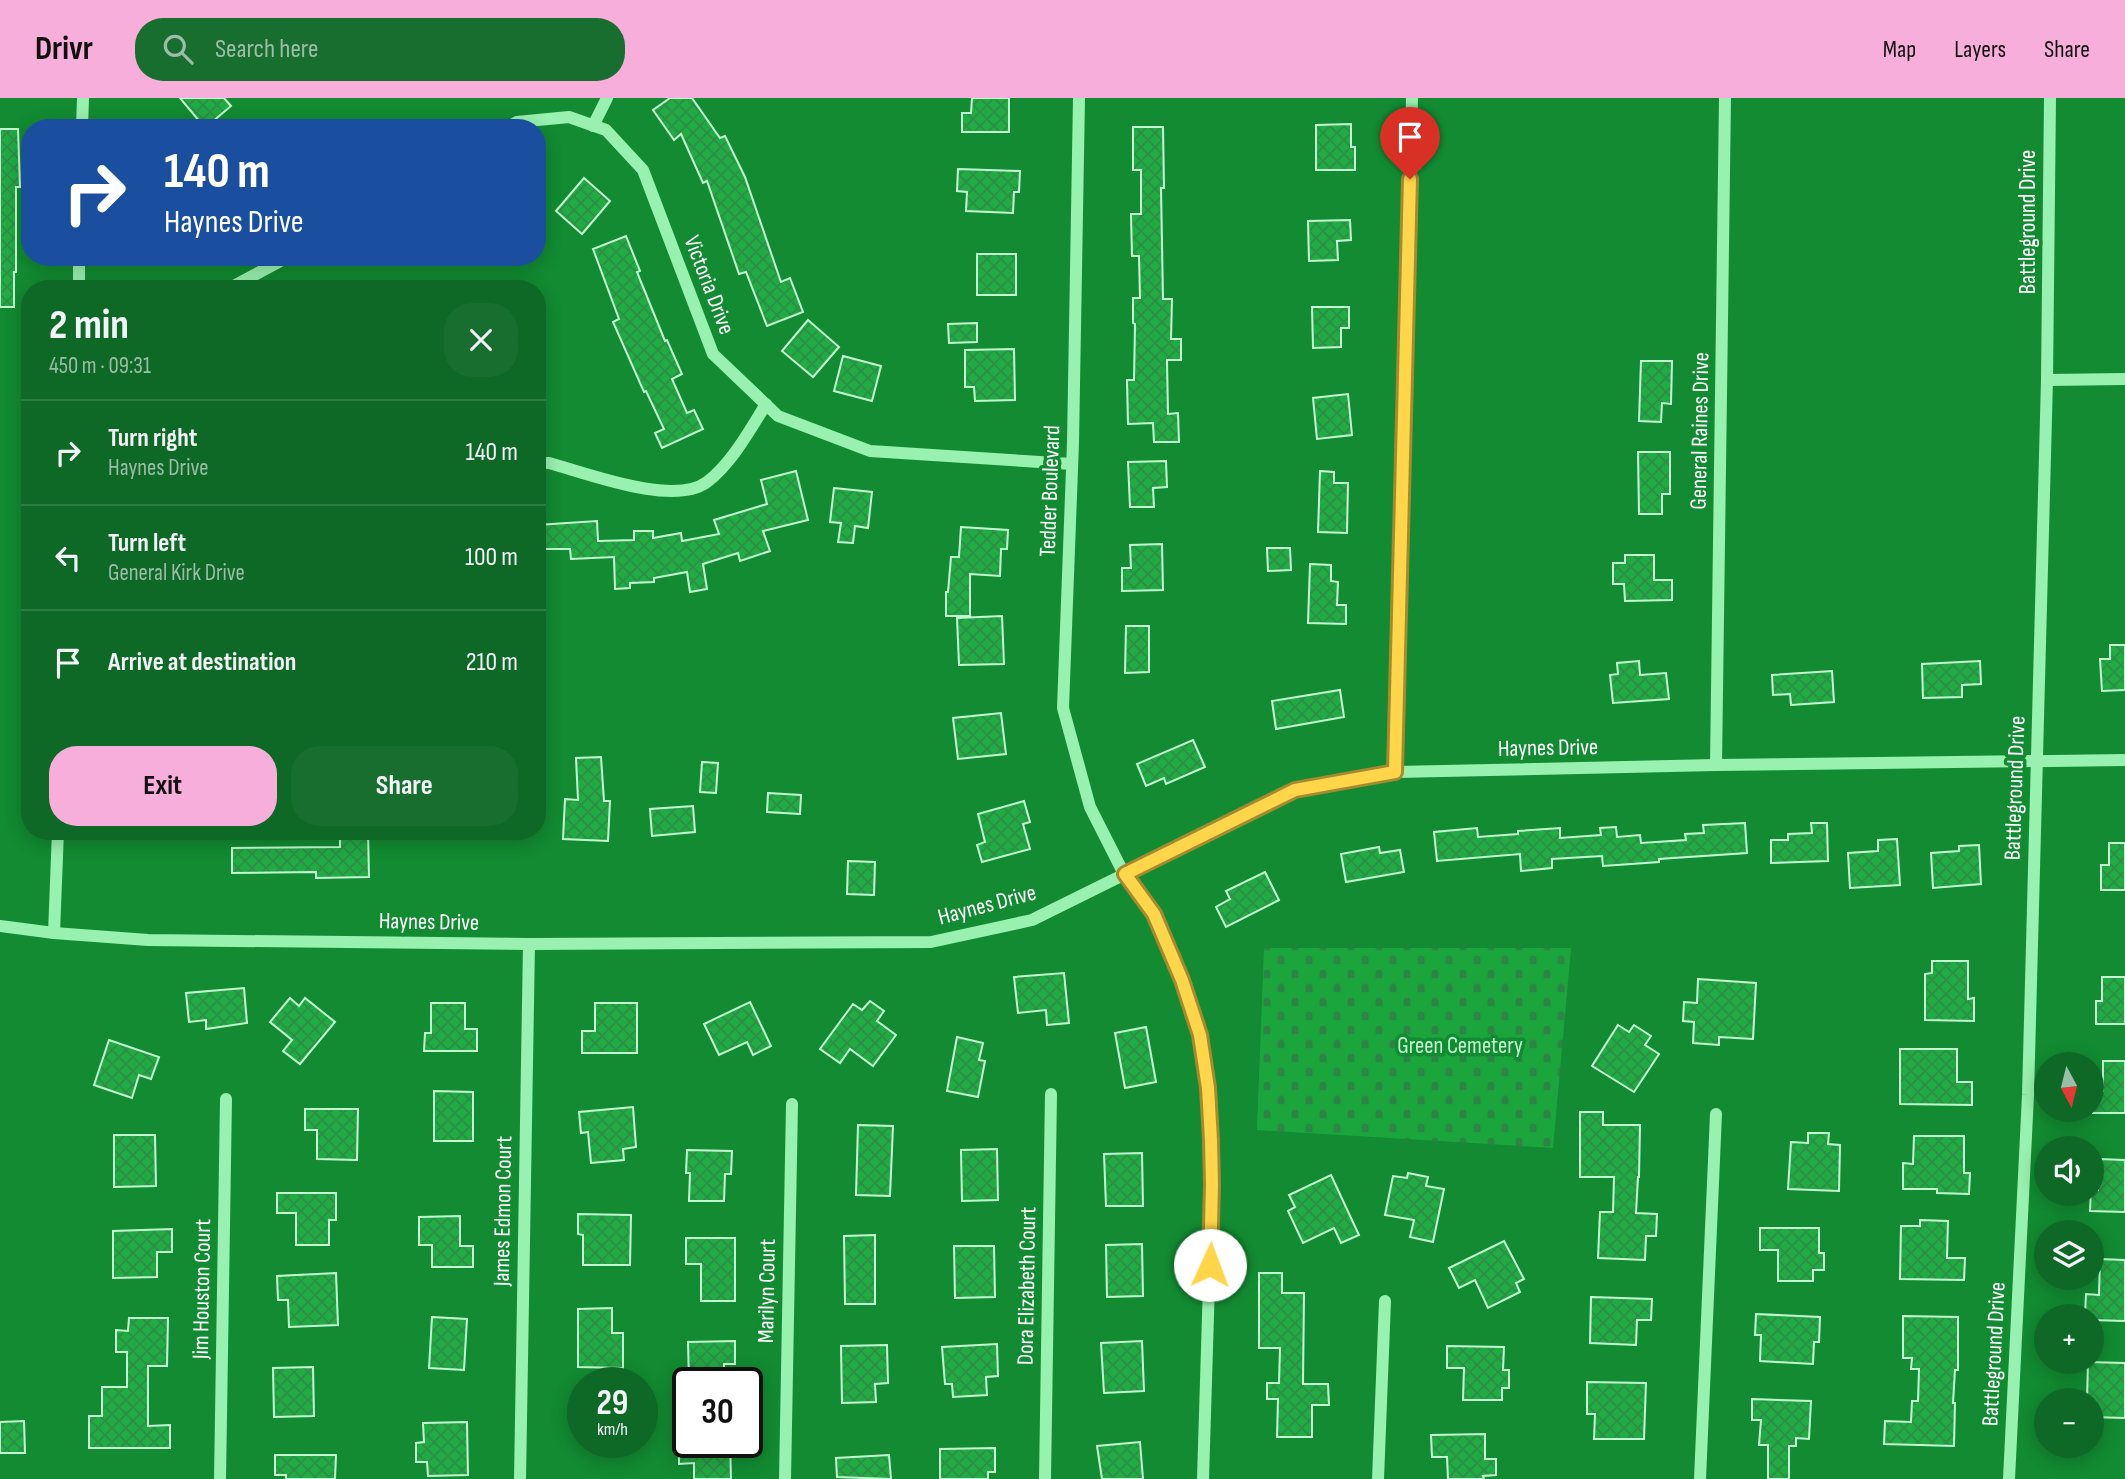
<!DOCTYPE html>
<meta charset="utf-8">
<style>
:root{--surface:#0e6826;--page:#176e2e;--text:#f1f3f6;--muted:#9bbea7;--line:#2e7b43;--accent:#f7aedb}
body{margin:0;font-family:"Sofia Sans Condensed",sans-serif;background:var(--page);color:var(--text);height:100vh;display:flex;flex-direction:column;font-size:26px;white-space:nowrap}
*{box-sizing:border-box;margin:0}
p{font-size:23px;color:var(--muted)}
.icon{flex:none;width:38px;height:38px;fill:none;stroke:currentColor;stroke-width:2;stroke-linecap:round;stroke-linejoin:round}
.map{position:relative;flex:1;overflow:hidden}
.details{position:absolute;left:21px;top:182px;width:525px;height:560px;display:flex;flex-direction:column;background:var(--surface);border-radius:28px;box-shadow:0 4px 18px #0003}
.details>*{flex:none}
.banner{position:absolute;left:21px;top:21px;width:525px;height:147px;border-radius:28px;box-shadow:0 4px 18px #0003;background:#1a4fa0;color:#fff;overflow:hidden}
.needle{width:46px;rotate:173deg}
.fabs{position:absolute;left:2034px;top:954px;display:grid;gap:14px}
.fabs a{display:grid;place-items:center;width:70px;height:70px;border-radius:50%;background:var(--surface);box-shadow:0 4px 18px #0003;font-size:35px}
.speed{position:absolute;left:567px;top:1269px;display:flex;gap:14px;font-size:35px;font-weight:700;text-align:center}
.speed>*{display:grid;place-content:center;width:91px;height:91px;border-radius:50%;background:var(--surface);box-shadow:0 4px 18px #0003;line-height:1}
.speed small{font-size:18px;font-weight:400}
.speed .limit{border:4px solid #111;border-radius:10px;background:#fff;color:#111}
.pin{position:absolute;display:grid;place-items:center;width:60px;height:60px;color:#fff;margin:-72px -30px;border-radius:50% 50% 50% 0;rotate:-45deg;box-shadow:0 0 7px #0007}
.pin .icon{rotate:45deg}
.me{position:absolute;width:77px;margin:-38px;rotate:2deg;stroke-linejoin:round;filter:drop-shadow(0 0 5px #0008)}
.turn{display:flex;align-items:center;gap:24px;height:147px;padding:0 28px;font-size:32px}
.turn .icon{width:91px;height:91px;stroke-width:2.5}
.turn b{display:block;font-size:49px;line-height:60px}
.round{display:grid;place-items:center;flex:none;width:74px;height:74px;border-radius:28px;background:var(--page)}
.headline{display:flex;align-items:center;justify-content:space-between;height:119px;padding:0 28px}
h1{font-size:42px;font-weight:700;line-height:52px}
.cta{display:flex;gap:14px;margin-top:auto;padding:14px 28px}
.cta a{flex:1;height:80px;border-radius:28px;background:var(--accent);color:#111;font-size:28px;font-weight:700;line-height:80px;text-align:center}
.cta a+a{background:var(--page);color:var(--text)}
ul{padding:0;list-style:none}
li{display:flex;align-items:center;gap:21px;height:105px;padding:0 28px;border-top:2px solid var(--line)}
li div{flex:1}
li b{display:block;font-size:26px}
li em{font-style:normal}
header{display:flex;align-items:center;gap:42px;box-sizing:border-box;height:98px;padding:0 35px;background:var(--accent);color:#111}
header strong{font-size:33px}
nav{display:flex;gap:38px;margin-inline-start:auto;font-size:24px}
.search{width:490px;height:63px;background:var(--page);display:flex;align-items:center;gap:18px;box-sizing:border-box;padding:0 24px;border-radius:28px;color:var(--muted);font-size:26px}
.map>svg:first-child{display:block}
</style>
<header>
<strong>Drivr</strong>
<div class="search"><svg class="icon" aria-label="search" viewBox="0 0 24 24"><circle cx="10" cy="10" r="6"/><path d="M15 15l6 6"/></svg>Search here</div>
<nav><a>Map</a><a>Layers</a><a>Share</a></nav>
</header>
<div class="map">
<svg width="2125" height="1381" viewBox="0 0 2125 1381">
<defs>
<pattern id="cemetery-stones" width="16" height="16" patternUnits="userSpaceOnUse" patternTransform="scale(1.75)"><rect width="16" height="16" fill="#1aa63d"/><path d="M2 7V4a2 2 0 0 1 4 0v3zM10 15v-3a2 2 0 0 1 4 0v3z" fill="#2c8642"/></pattern>
<pattern id="building-cross-hatch" width="8" height="8" patternUnits="userSpaceOnUse" patternTransform="scale(1.75)"><rect width="8" height="8" fill="#20ab43"/><path d="M0 0l8 8M0 8l8-8" fill="none" stroke="#2d8e46"/></pattern>
</defs>
<rect width="100%" height="100%" fill="#128b32"/>
<path fill="url(#cemetery-stones)" d="M1264,850h307l-18,200 -296,-18z"/>
<g fill="url(#building-cross-hatch)" stroke="#c0fccf" stroke-width="2">
<path d="M180,0h44l7,8 -26,22z"/>
<path d="M670,0h22l28,40 5,-2 20,41 36,105 9,-4 13,34 -36,14 -21,-54 -7,2 -32,-93 -4,2 -22,-49 -7,6 -21,-30z"/>
<path d="M972,0h37v34h-47v-19h9z"/>
<path d="M1351,26v23h4v23h-39v-45z"/>
<path d="M1133,29h30l1,61h-3l2,111h9l-1,40h10v21h-14l1,54 10,-1 1,29h-25l-1,-19 -25,1 -1,-44h7l1,-56 -2,-1v-25h7l-1,-42h-7l-1,-42h10v-44h-8z"/>
<path d="M0,31h18l2,58h-4v85h-2v35h-14z"/>
<path d="M958,71l62,2 -1,21h-5l-1,21 -47,-2 1,-19 -10,-1z"/>
<path d="M584,80l26,23 -28,33 -26,-23z"/>
<path d="M1350,122l1,20 -14,1 1,19 -29,1 -1,-40z"/>
<path d="M626,138l14,35 -3,1 28,69 2,-1 15,34 -10,5 15,34 7,-3 9,19 -41,19 -7,-15 9,-4 -18,-38 -2,1 -31,-70 6,-3 -26,-70z"/>
<rect x="977" y="156" width="39" height="41"/>
<path d="M1312,209h37v21h-8v19l-28,1z"/>
<path d="M808,222l31,27 -26,30 -31,-26z"/>
<path d="M977,225v19l-28,1 -1,-19z"/>
<path d="M1014,251l1,51 -40,1 -1,-14h-9v-37z"/>
<path d="M843,258l38,10 -9,35 -38,-10z"/>
<path d="M1641,263h31l-1,43 -9,-1 -1,19 -22,-1z"/>
<path d="M1348,296l4,41 -35,4 -4,-41z"/>
<path d="M1638,354h32v42h-8v20h-23z"/>
<path d="M1166,363l1,26 -14,1 1,19h-24l-2,-45z"/>
<path d="M796,373l12,49 -45,11 7,20 -30,10 -2,-8 -35,11 4,25 -17,3 -3,-20 -33,6v4l-24,1v5l-15,1 -1,-32 -43,2 -1,-10h-33v-24l60,-4 1,20 36,-1v-9h19v7l28,-5 1,8 37,-7 -5,-14 53,-16 -6,-24z"/>
<path d="M1320,373l14,1v11h14l-1,50 -29,-1z"/>
<path d="M834,390l38,4 -4,36 -13,-2 -2,17 -15,-1 3,-19 -11,-1z"/>
<path d="M961,429l47,3 -1,19h-6l-1,27 -30,-2v42h-24v-24h2l3,-35h8z"/>
<path d="M1162,446l1,46 -41,1v-23h9l-1,-23z"/>
<path d="M1267,450h23l1,22 -23,1z"/>
<path d="M1625,457h29v25h18v20l-47,1 -1,-17h-11v-21h12z"/>
<path d="M1310,466l21,1v16l7,1 -1,23h9v19l-38,-1z"/>
<path d="M1002,518l2,48 -45,1 -2,-47z"/>
<path d="M1126,528h23v46l-24,1z"/>
<path d="M2110,547h15v45l-23,1 -2,-32h10z"/>
<path d="M1639,563l1,14 26,-2 3,26 -56,4 -3,-28 8,-1 -1,-11z"/>
<path d="M1980,563l1,23 -19,1v12l-39,1 -1,-34z"/>
<path d="M1832,573l2,31 -43,3 -1,-11 -17,1 -1,-20z"/>
<path d="M1340,592l4,27 -68,12 -4,-28z"/>
<path d="M1001,615l5,41 -48,5 -5,-41z"/>
<path d="M1193,642l12,27 -39,17 -2,-6 -18,8 -9,-22z"/>
<path d="M601,659l3,44h6l-2,40 -45,-2 2,-40 13,1 -2,-42z"/>
<path d="M702,664l16,1 -2,30 -16,-1z"/>
<path d="M768,695l33,2 -1,19 -33,-2z"/>
<path d="M1024,703l6,21 -7,2 7,25 -48,13 -5,-17 8,-3 -7,-28z"/>
<path d="M693,708l2,26 -43,4 -2,-27z"/>
<path d="M1745,725l2,30 -88,6v3l-56,4 -1,-10 -50,3v9l-31,3 -1,-17 -83,7 -3,-29 43,-4 1,9 40,-3v-3l42,-3v10l41,-3 -1,-7 16,-1 1,10 23,-2 1,8 45,-3 -1,-6 19,-1 -1,-8z"/>
<path d="M1811,725h16l1,38 -57,2v-23h17v-6l24,-1z"/>
<path d="M340,733h28l1,46 -53,1v-6l-84,1v-25l108,-1z"/>
<path d="M1897,741l3,46 -50,3 -2,-35 30,-2v-11z"/>
<path d="M2109,745h16v47h-24v-25h8z"/>
<path d="M1979,747l2,39 -48,4 -2,-35 28,-2v-5z"/>
<path d="M1379,749l1,6 20,-3 4,22 -58,10 -5,-28z"/>
<path d="M848,763l27,1 -1,33 -27,-1z"/>
<path d="M1265,774l14,28 -53,27 -10,-20 14,-8 -4,-8z"/>
<path d="M1932,863h36v38l6,-1v23l-49,-1v-46l7,-1z"/>
<path d="M1064,875l5,50 -22,2 -1,-15 -28,3 -4,-36z"/>
<path d="M2102,879h23v47h-29v-23h6z"/>
<path d="M1698,881l58,4 -3,56 -34,-2v8l-26,-2 1,-21 -11,-1 1,-19 13,1z"/>
<path d="M244,890l3,35 -41,6v-9l-17,2 -3,-29z"/>
<path d="M290,900l9,8 6,-8 30,24 -35,42 -17,-13 9,-11 -22,-18z"/>
<path d="M870,903l14,10 -7,10 19,14 -23,31 -23,-17 -10,14 -20,-14 33,-45 9,6z"/>
<path d="M750,904l21,44 -18,9 -6,-13 -28,13 -15,-31z"/>
<path d="M431,905h34v26h12v22h-53l1,-18h6z"/>
<path d="M595,905h42v50h-55v-22h13z"/>
<path d="M1618,927l11,7 5,-7 17,11 -6,9 14,9 -25,38 -42,-26z"/>
<path d="M1146,929l10,55 -31,6 -10,-55z"/>
<path d="M957,939l26,6 -4,17 6,1 -7,36 -31,-6z"/>
<path d="M109,942l50,17 -8,22 -12,-4 -7,23 -38,-13z"/>
<path d="M1900,951h57v33h15v23l-72,-1z"/>
<path d="M2103,963h22v52h-32l1,-22h9z"/>
<path d="M434,993l39,1v49h-39z"/>
<path d="M633,1009l3,40 -13,2 1,11 -33,3 -3,-31 -7,1 -2,-21z"/>
<path d="M305,1011h53l-1,51 -40,-1v-29h-12z"/>
<path d="M1580,1014h23v13h37l-1,52h-1l-2,36 21,1 -1,22h-10l-1,24 -47,-2 2,-46h13l1,-35h-34z"/>
<path d="M858,1027l35,1 -3,70 -34,-1z"/>
<path d="M1808,1035h21l-1,11 12,1 -1,46 -51,-2 3,-47 17,1z"/>
<path d="M114,1037h41l1,51 -42,1z"/>
<path d="M1914,1038h50v37h6l-1,21 -32,-1v-4h-34v-26l10,1z"/>
<path d="M997,1051l1,51 -36,1 -1,-51z"/>
<path d="M687,1052l45,1 -1,23h-6l-1,27h-35l1,-28h-4z"/>
<path d="M1142,1055l1,53h-37l-2,-52z"/>
<path d="M2099,1061l26,1v52l-35,-1 1,-22 7,1z"/>
<path d="M1408,1075l20,4 -2,9 18,3 -11,53 -23,-5 4,-17 -29,-5 8,-39 14,2z"/>
<path d="M1331,1077l28,60 -18,8 -7,-15 -31,15 -15,-32 7,-4 -6,-12z"/>
<path d="M277,1095h59v27h-7v25h-33v-32h-19z"/>
<path d="M578,1116l53,1 -1,50h-47v-30l-5,-1z"/>
<path d="M460,1118v30h13v21h-41v-22h-13v-28z"/>
<path d="M1920,1122l28,1 -1,37h18l-1,22 -64,-1 1,-53h19z"/>
<path d="M1760,1130h59v25h5v17h-11v11h-35v-31h-18z"/>
<path d="M172,1131v23h-15v25l-44,1v-47z"/>
<path d="M875,1137v69h-30l-1,-68z"/>
<path d="M686,1140h49v63h-34v-37h-15z"/>
<path d="M1504,1143l20,38 -8,4 4,9 -32,16 -13,-28 -16,8 -10,-20z"/>
<path d="M1142,1146l1,52 -36,1 -1,-52z"/>
<path d="M954,1148h40l1,51 -40,1z"/>
<path d="M2100,1161l25,1v61l-34,-1v-4h-6l1,-22 13,1z"/>
<path d="M336,1175l2,52 -49,2 -1,-27h-10l-1,-24z"/>
<path d="M1259,1175h23v20h22l-1,91h25l1,21h-17v32h-35l1,-38h-11v-16h12l1,-35h-21z"/>
<path d="M1591,1199l61,2 -1,21h-14l-1,25 -46,-2z"/>
<path d="M612,1210v25h11v35l-45,-1v-58z"/>
<path d="M1756,1216l64,3 -1,25h-5l-1,22 -53,-3 1,-26h-6z"/>
<path d="M1903,1218l55,1v53h-3l-2,33h2l-1,43 -70,-2 1,-23 26,1 1,-21h6l1,-32h-8l1,-11h-9z"/>
<path d="M432,1219l35,2 -3,51 -35,-2z"/>
<path d="M129,1220h39l-1,48h-19v60l22,-1v23h-81v-32h13v-29h25v-35h-11v-22l12,1z"/>
<path d="M735,1243v23h-11v18h-35l-1,-40z"/>
<path d="M1142,1243l2,50 -40,2 -3,-50z"/>
<path d="M997,1246l1,32 -12,1 1,18 -34,2 -1,-13h-7l-3,-37z"/>
<path d="M887,1247l1,38 -13,1 1,18 -34,1 -1,-57z"/>
<path d="M1447,1248l57,1 -1,23h6v18h-7v12h-39l1,-32h-17z"/>
<path d="M2088,1264l37,1v55l-34,-1v-17h-4z"/>
<path d="M313,1269l1,49 -40,1 -1,-49z"/>
<path d="M1587,1284l59,1 -2,56h-50l1,-25h-8z"/>
<path d="M1752,1301l59,2 -2,38 -13,-1v8h-7v33h-21v-34h-9l2,-25h-9z"/>
<path d="M24,1323l1,32h-25v-31z"/>
<path d="M467,1324l1,53 -40,1 -1,-14h-11v-19l8,-1 -1,-19z"/>
<path d="M1485,1336v25h11v16l-13,1 1,3h-36l-1,-22h-15l-1,-22z"/>
<path d="M679,1344h51l1,37h-37v-16l-15,1z"/>
<path d="M1140,1344l3,37h-41l-5,-33z"/>
<path d="M995,1350v24h-7v7h-48v-30z"/>
<path d="M275,1357h61l-1,24h-49v-4h-11z"/>
<path d="M889,1357l2,24 -54,-2 -1,-19z"/>
</g>
<g fill="none" stroke-linecap="round" stroke-linejoin="round">
<g stroke="#99f1af" stroke-width="12">
<path d="M1079,0l-6,345 -10,265 27,99 34,67 30,40 28,66 18,55 8,53 4,97 -9,294"/>
<path d="M593,28l14,-28"/>
<path d="M82,30l1,-30"/>
<path d="M507,30l10,-6 52,-5 37,13 37,40 70,184 65,62 92,35 202,13"/>
<path d="M79,191v-32"/>
<path d="M228,191l60,-32"/>
<path d="M2047,282l78,-1"/>
<path d="M537,365h12c37,10 125,44 158,19 24,-18 43,-52 59,-78"/>
<path d="M1716,667l9,-667"/>
<path d="M1395,674l17,-674"/>
<path d="M0,828l54,7 94,7 381,4 402,-2 101,-22 263,-130 100,-18 321,-7 409,-5"/>
<path d="M54,835l4,-102"/>
<path d="M220,1381l6,-380"/>
<path d="M520,1381l9,-535"/>
<path d="M785,1381l7,-375"/>
<path d="M1045,1381l6,-385"/>
<path d="M1378,1381l7,-178"/>
<path d="M1700,1381l16,-365"/>
<path d="M2009,1381l19,-384 19,-715 3,-282"/>
</g>
</g>
<g fill="none" stroke-linecap="round" stroke-linejoin="round">
<defs>
<path id="route" d="M1210,1167l2,-80 -1,-45 -3,-52 -8,-53 -18,-55 -28,-66 -29,-40 170,-84 100,-18 15,-593"/>
</defs>
<use href="#route" stroke="#a68a30" stroke-width="18"/>
<use href="#route" stroke="#ffd54a" stroke-width="12"/>
</g>
<g text-anchor="middle" dominant-baseline="central" stroke-width="7" stroke-linejoin="round" paint-order="stroke">
<g font-size="23" fill="#fff" stroke="#128b32">
<text transform="translate(2028 124) rotate(-90)">Battleground Drive</text>
<text transform="translate(709 187) rotate(69)">Victoria Drive</text>
<text transform="translate(1700 333) rotate(-89)">General Raines Drive</text>
<text transform="translate(1050 393) rotate(-88)">Tedder Boulevard</text>
<text transform="translate(1548 650) rotate(-1)">Haynes Drive</text>
<text transform="translate(2015 690) rotate(-88)">Battleground Drive</text>
<text transform="translate(987 807) rotate(-15)">Haynes Drive</text>
<text transform="translate(429 824) rotate(1)">Haynes Drive</text>
<text transform="translate(503 1113) rotate(-89)">James Edmon Court</text>
<text transform="translate(1027 1188) rotate(-89)">Dora Elizabeth Court</text>
<text transform="translate(202 1191) rotate(-89)">Jim Houston Court</text>
<text transform="translate(767 1193) rotate(-89)">Marilyn Court</text>
<text transform="translate(1994 1256) rotate(-87)">Battleground Drive</text>
</g>
<g font-size="23" fill="#c0fccf" stroke="#128b32">
<text x="1460" y="948">Green Cemetery</text>
</g>
</g>
</svg>
<div class="fabs">
<a><svg class="needle" viewBox="-14 -14 28 28"><path d="M0-13l5 13h-10z" fill="#e53935"/><path d="M0 13l5-13h-10z" fill="#9bbea7"/></svg></a>
<a><svg class="icon" aria-label="sound" viewBox="0 0 24 24"><path d="M4 9h4l5-4v14l-5-4H4zM17 9q2 3 0 6"/></svg></a>
<a><svg class="icon" aria-label="layers" viewBox="0 0 24 24"><path d="M12 4l9 5-9 5-9-5zM3 14l9 5 9-5"/></svg></a>
<a>+</a>
<a>−</a>
</div>
<div class="speed"><div>29<small>km/h</small></div><div class="limit">30</div></div>
<div class="pin" style="left:1410px;top:81px;background:#d93025"><svg class="icon" aria-label="arrive" viewBox="0 0 24 24"><path d="M6 21V4h12l-3 4 3 4H6"/></svg></div>
<svg class="me" style="left:1210px;top:1167px" viewBox="-20 -20 40 40"><circle r="19" fill="#fff"/><path d="M0-13L10 11 0 6-10 11z" fill="#ffd54a"/></svg>
<div class="banner">
<div class="turn"><svg class="icon" aria-label="right" viewBox="0 0 24 24"><path d="M7 20v-9h11M14 6l5 5-5 5"/></svg><div><b>140 m</b>Haynes Drive</div></div>
</div>
<section class="details">
<div class="headline"><div><h1>2 min</h1><p>450 m · 09:31</p></div><a class="round"><svg class="icon" aria-label="close" viewBox="0 0 24 24"><path d="M6 6l12 12M18 6L6 18"/></svg></a></div>
<ul>
<li><svg class="icon" aria-label="right" viewBox="0 0 24 24"><path d="M7 20v-9h11M14 6l5 5-5 5"/></svg><div><b>Turn right</b><p>Haynes Drive</p></div><em>140 m</em></li>
<li><svg class="icon" aria-label="left" viewBox="0 0 24 24"><path d="M17 20v-9H6M10 6l-5 5 5 5"/></svg><div><b>Turn left</b><p>General Kirk Drive</p></div><em>100 m</em></li>
<li><svg class="icon" aria-label="arrive" viewBox="0 0 24 24"><path d="M6 21V4h12l-3 4 3 4H6"/></svg><div><b>Arrive at destination</b></div><em>210 m</em></li>
</ul>
<div class="cta"><a>Exit</a><a>Share</a></div>
</section>
</div>
